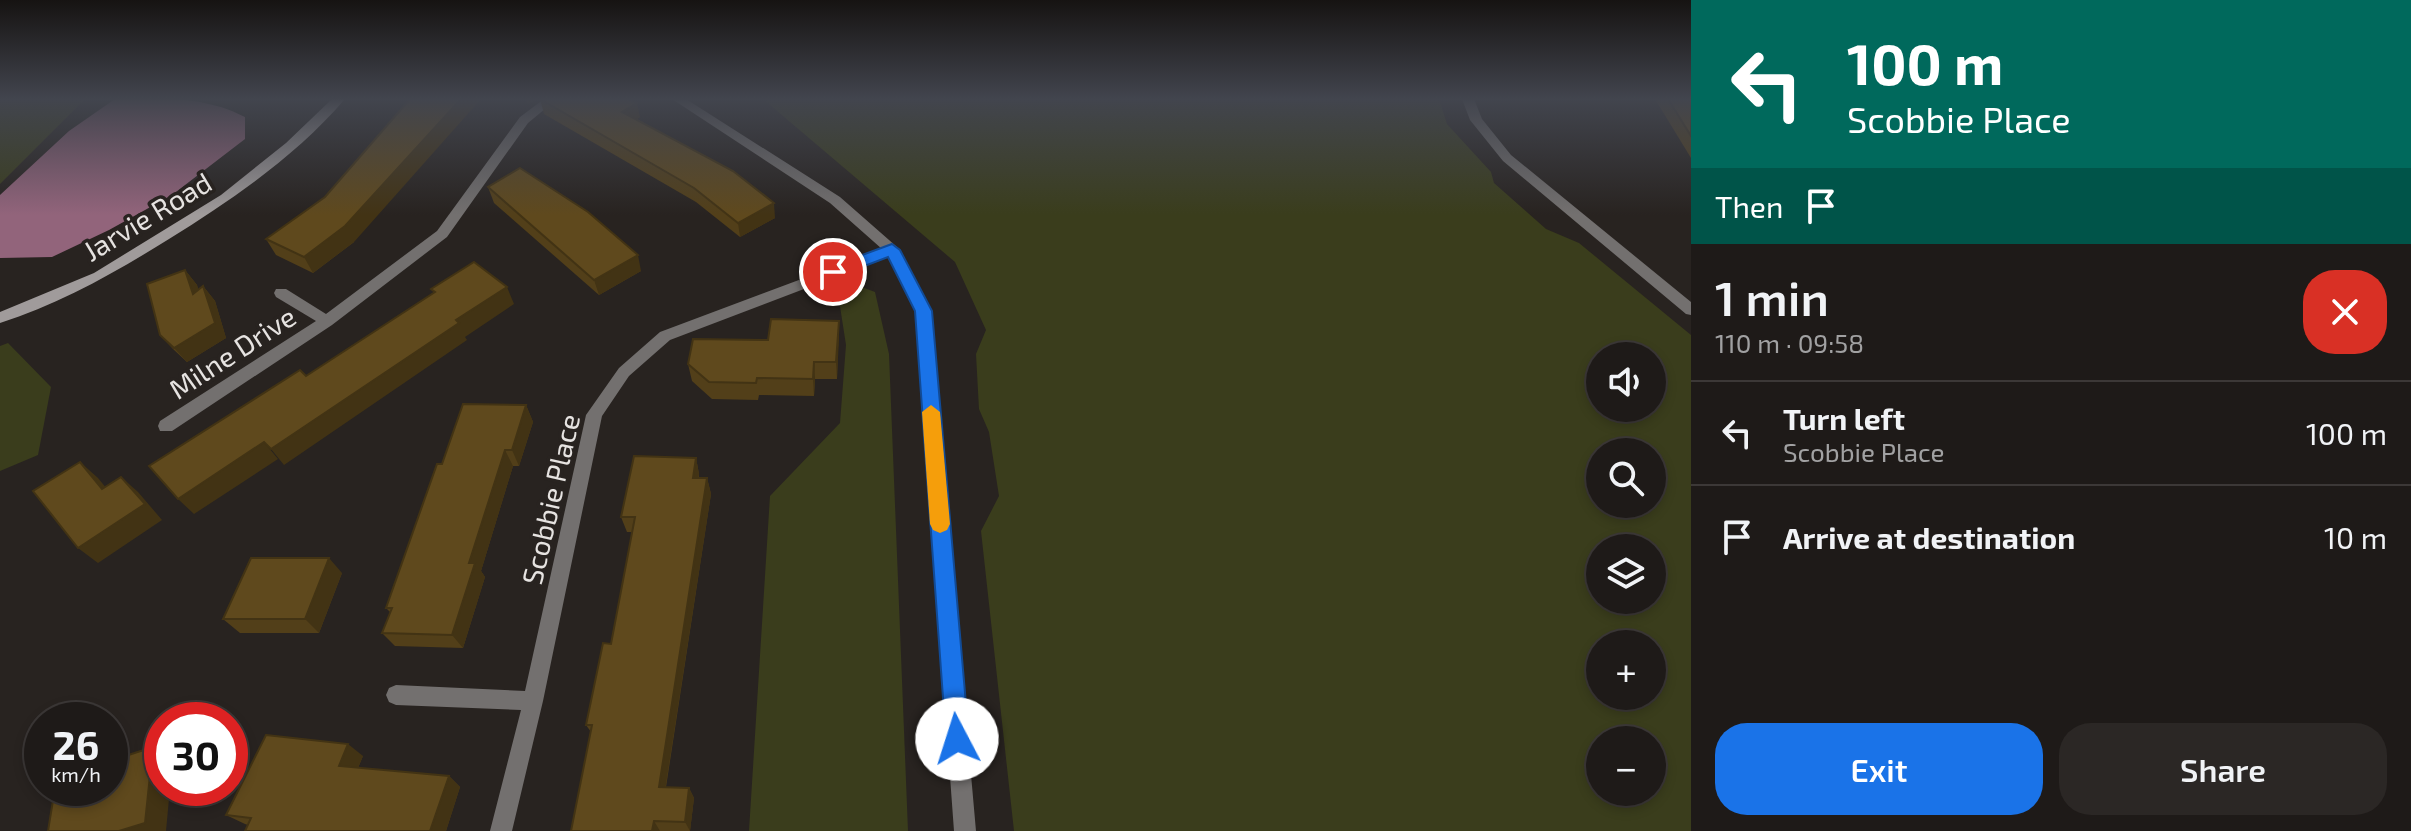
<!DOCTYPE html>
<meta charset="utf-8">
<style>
:root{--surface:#1e1a18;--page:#2b2725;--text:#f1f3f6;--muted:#a1a1a2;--line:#3c3837;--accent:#1a73e8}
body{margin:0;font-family:"Exo 2",sans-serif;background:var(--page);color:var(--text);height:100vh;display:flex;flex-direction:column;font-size:30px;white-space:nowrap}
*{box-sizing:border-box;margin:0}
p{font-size:26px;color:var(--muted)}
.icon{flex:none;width:44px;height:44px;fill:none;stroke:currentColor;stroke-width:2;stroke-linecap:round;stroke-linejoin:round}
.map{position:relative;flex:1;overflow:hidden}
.drawer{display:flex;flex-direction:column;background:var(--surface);width:720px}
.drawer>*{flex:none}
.guide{background:#00695c;color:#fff;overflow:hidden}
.fabs{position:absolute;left:1586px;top:342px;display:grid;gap:16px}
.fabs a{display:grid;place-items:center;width:80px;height:80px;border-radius:50%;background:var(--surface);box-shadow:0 4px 12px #0003,0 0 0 2px var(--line);font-size:40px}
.speed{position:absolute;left:24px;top:702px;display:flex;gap:16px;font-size:40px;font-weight:700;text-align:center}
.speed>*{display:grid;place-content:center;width:104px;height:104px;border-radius:50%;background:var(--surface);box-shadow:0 4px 12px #0003,0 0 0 2px var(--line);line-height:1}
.speed small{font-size:20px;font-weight:400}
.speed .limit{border:12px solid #d22;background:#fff;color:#111}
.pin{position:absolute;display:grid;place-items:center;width:68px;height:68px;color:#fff;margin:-34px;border:4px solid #fff;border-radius:50%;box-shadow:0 2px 8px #0007}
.me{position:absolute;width:88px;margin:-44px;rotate:355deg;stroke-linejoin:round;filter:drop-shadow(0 0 6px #0008)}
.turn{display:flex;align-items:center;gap:28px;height:168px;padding:0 24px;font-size:36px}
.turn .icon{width:104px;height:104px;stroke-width:2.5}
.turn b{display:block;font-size:56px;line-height:68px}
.then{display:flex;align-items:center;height:76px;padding:0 24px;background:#0003;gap:16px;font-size:30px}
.round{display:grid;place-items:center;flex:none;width:84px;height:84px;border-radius:32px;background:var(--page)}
.headline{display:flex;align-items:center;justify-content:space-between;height:136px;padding:0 24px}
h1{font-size:48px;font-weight:600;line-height:60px}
.cta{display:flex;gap:16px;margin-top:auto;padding:16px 24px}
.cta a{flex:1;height:92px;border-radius:32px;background:var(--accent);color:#fff;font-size:32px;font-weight:600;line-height:92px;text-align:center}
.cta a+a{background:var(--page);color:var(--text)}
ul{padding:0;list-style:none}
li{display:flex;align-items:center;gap:24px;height:104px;padding:0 24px;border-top:2px solid var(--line)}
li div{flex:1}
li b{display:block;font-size:30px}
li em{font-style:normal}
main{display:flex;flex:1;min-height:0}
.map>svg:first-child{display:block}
</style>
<main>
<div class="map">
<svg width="1691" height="831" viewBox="0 0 1691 831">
<rect width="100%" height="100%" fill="#282320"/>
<g fill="#3a3d1c" fill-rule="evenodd">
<path d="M0,99h85l-85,85z"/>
<path d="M763,99h676l8,25 44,48 3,11 52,46 33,14 112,92v496h-677l-33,-300 18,-35 -10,-64 -10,-23 -3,-55 10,-24 -31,-68zM1600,356h52v52h-52zM1600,452h52v52h-52zM1600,548h52v52h-52zM1600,644h52v52h-52zM1600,740h52v52h-52z"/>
<path d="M859,286l16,6 14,62 19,477h-159l21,-335 70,-73 6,-78 -9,-58z"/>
<path d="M8,343l43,44 -13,68 -38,16v-125z"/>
</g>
<path fill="#92647b" d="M115,99c48,0 87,-4 130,18v22l-73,56 -63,35 -57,27 -52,1v-63l69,-64z"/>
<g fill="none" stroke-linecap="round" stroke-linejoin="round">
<g fill="#73706f" fill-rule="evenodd">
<path d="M544,99h13l-29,24 -81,114 -115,88 -160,106h-12l-2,-5 2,-5 156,-100 -40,-24 -2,-4 2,-4h10l40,25 111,-83 83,-114z"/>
<path d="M672,99h14l154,98 57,50 33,64 46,520h-22l-38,-520 -28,-54 -218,83 -41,36 -27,40 -59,285 -31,130h-22l31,-121 -125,-5 -7,-3 -3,-7 3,-7 7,-3 129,6 61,-276 33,-47 41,-36 222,-83 -52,-46z"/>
<path d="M1462,99h12l8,20 29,36 180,147v13l-5,-1 -183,-153 -33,-41z"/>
</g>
<path fill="#a09b9b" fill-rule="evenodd" d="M332,99h13c-49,57 -113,101 -176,140 -53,33 -109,65 -169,84v-11l94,-39 127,-78 65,-52z"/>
</g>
<g fill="#523f19">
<path d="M540,99l100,18 -3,2 138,99 -35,19 -44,-35 -152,-88z"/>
<path d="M1655,99h36v59z"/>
<path d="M488,187l153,84 -42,24 -105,-92z"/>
<path d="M266,239l88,3 -41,31 -37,-18z"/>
<path d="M185,270l12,15 1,5 5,-4 12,15 11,37 -39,24 -14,-13 -13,-14z"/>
<path d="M839,321l-2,58h-22l-1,17 -55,-1 -1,5 -46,-1 -20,-18 -4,-17z"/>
<path d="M526,405l7,17 -14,44h-6l-32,105 4,6 -22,71 -68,-2 -13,-13 8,-21 -4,-4 56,-144z"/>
<path d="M696,458l3,16v4h8l4,16 -45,293 23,1 5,10 -4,33h-119l20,-99 -5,-7 25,-81 21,-112h-5l-6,-15z"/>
<path d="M342,573l-23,60h-79l-17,-14z"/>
<path d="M363,756l-5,12 91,8 11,11 -14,44h-201l3,-6 -3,-1 -19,-9z"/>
</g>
<g fill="#423314">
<path d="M461,99h20l-127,143 -41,31 -9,-16z"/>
<path d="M526,99h12l-10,5z"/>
<path d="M637,103l3,14 -14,9 -4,-14z"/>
<path d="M774,203l1,15 -35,19 -2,-14z"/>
<path d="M638,255l3,16 -42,24 -5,-15z"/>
<path d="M185,270l12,15 7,23 -11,-14z"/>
<path d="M203,286l12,15 11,37 -39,24 -13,-14z"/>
<path d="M507,287l7,17 -49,33 2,3 -183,125 -13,-16 185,-129z"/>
<path d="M839,321v17l-2,41 -1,-17z"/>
<path d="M814,362l1,17 -1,17 -1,-17z"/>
<path d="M526,405l7,17 -14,44 -7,-16z"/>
<path d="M264,442l14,17 -84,55 -16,-15z"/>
<path d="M505,450l8,16 -32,105 4,6 -22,71 -11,-13 17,-72z"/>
<path d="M696,458l3,16 -3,20 -3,-16z"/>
<path d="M80,462l18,16 22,27 -18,-16z"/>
<path d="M121,477l17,15 24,28 -64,43 -20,-15z"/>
<path d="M707,478l4,16 -47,303 -5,-10z"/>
<path d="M329,558l13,15 -23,60 -14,-14z"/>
<path d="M348,744l15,12 -9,21 -15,-11z"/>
<path d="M153,747l9,5v36h8l-4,43h-47z"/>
<path d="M449,776l11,11 -14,44h-16z"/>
<path d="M689,788l5,10 -4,33 -5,-9z"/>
<path d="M654,821l6,10h-8z"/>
</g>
<g fill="#5f491d" stroke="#423314" stroke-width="2">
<path d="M410,99h51l-116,127 -41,31 -38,-18 59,-42z"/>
<path d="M540,99h89l8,4 -15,9 111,59 41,32 -36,20 -44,-35z"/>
<path d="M1668,99h23v37z"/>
<path d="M520,168l68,44 50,43 -44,25 -106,-93z"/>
<path d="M474,262l33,25 -51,33 3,3 -188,126 -7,-7 -86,57 -29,-33 151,-96 6,6 129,-84 -4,-3z"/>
<path d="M185,270l8,24 10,-8 12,37 -41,25 -14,-13 -13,-51z"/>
<path d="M771,319l68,2 -3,41h-22l-1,17 -56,-1 -1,5 -47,-1 -21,-18 5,-25 75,1z"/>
<path d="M463,404l63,1 -14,45h-7l-36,113h6l-23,72 -70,-2 10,-25h-6l51,-144h5z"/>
<path d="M634,456l62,2 -3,20h14l-48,309 30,1 -4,34 -31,-1 -2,10h-81l21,-106h-6l17,-82 8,1 24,-127h-14z"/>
<path d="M80,462l22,27 19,-12 24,27 -67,44 -45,-57z"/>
<path d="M251,558h78l-24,61h-82z"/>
<path d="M266,735l82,9 -9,22 110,10 -19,55h-185l6,-13 -25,-3z"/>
<path d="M153,747l-8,76 -26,8h-71l7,-43h55v-27z"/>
</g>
<linearGradient id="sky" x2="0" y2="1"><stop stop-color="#161312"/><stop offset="0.46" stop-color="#42454e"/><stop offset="1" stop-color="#42454e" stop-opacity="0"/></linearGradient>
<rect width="1691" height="215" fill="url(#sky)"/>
<path fill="#1a73e8" stroke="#114b97" stroke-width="2" d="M892,244l8,6 32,61 37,428 -3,9 -9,3 -8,-3 -3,-9 -31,-428 -27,-54 -55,21 -8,-6 2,-4z"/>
<path fill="#f59e0b" d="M931,405l9,7 10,112 -3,6 -7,3 -7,-3 -3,-6 -8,-112z"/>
<g text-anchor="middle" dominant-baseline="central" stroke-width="7" stroke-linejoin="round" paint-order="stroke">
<g font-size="28" fill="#e6e3e1" stroke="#282320">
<text transform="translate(147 216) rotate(-31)">Jarvie Road</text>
<text transform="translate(232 352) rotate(-33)">Milne Drive</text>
<text transform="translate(550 499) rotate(-77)">Scobbie Place</text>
</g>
</g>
</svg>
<div class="fabs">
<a><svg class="icon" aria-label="sound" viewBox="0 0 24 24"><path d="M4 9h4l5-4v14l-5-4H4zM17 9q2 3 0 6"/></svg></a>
<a><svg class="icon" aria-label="search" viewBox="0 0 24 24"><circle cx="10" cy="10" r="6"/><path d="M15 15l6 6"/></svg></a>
<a><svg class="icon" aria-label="layers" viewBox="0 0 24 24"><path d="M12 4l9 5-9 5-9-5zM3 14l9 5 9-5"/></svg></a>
<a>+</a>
<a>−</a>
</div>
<div class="speed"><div>26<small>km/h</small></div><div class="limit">30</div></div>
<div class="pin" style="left:833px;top:272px;background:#d93025"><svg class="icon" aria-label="arrive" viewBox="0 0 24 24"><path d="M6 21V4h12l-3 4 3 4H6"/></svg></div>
<svg class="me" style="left:957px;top:739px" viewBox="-20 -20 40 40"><circle r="19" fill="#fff"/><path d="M0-13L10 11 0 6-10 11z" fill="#1a73e8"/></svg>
</div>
<section class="drawer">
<div class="guide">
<div class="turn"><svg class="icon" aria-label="left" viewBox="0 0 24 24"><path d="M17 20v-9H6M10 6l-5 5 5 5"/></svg><div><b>100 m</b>Scobbie Place</div></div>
<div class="then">Then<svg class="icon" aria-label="arrive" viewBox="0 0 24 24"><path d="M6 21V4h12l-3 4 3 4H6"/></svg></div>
</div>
<div class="headline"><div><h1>1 min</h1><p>110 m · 09:58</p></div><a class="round" style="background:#d93025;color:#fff"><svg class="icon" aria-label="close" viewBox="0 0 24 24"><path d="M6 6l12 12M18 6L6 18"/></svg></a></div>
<ul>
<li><svg class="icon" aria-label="left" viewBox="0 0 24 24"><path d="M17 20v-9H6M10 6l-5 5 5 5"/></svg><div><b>Turn left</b><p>Scobbie Place</p></div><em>100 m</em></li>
<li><svg class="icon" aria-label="arrive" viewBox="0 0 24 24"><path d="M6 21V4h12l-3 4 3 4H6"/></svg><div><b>Arrive at destination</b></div><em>10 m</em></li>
</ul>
<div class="cta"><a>Exit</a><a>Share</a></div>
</section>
</main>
